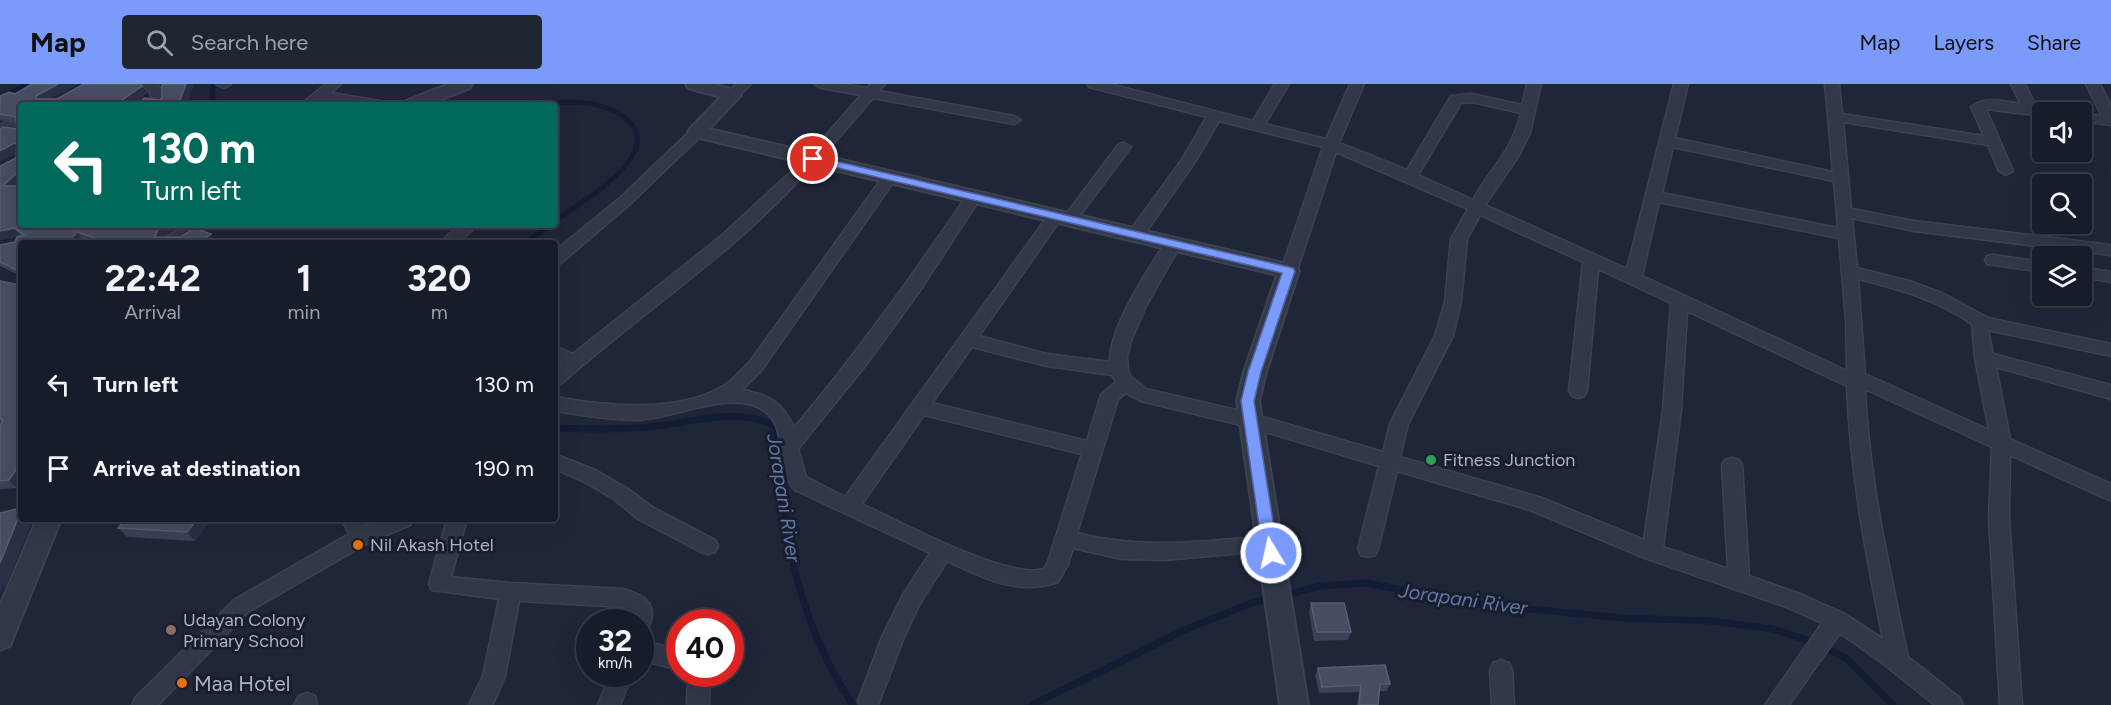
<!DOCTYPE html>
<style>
:root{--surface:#171c2a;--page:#202532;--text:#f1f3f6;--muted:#9ea1a8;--line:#363a47;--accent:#7a9afc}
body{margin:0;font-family:Figtree,sans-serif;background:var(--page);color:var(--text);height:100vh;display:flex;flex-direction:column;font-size:22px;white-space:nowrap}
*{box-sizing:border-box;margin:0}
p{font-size:20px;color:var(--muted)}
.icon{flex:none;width:33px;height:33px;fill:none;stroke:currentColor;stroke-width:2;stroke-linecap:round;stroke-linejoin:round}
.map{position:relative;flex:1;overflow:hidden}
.details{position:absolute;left:18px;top:156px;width:540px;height:282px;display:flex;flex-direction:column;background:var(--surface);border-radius:6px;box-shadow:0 6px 24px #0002,0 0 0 2px var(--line)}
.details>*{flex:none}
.hud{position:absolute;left:18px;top:18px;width:540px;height:126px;border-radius:6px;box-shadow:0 6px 24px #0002,0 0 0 2px var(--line);background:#00695c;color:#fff;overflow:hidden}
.buttons{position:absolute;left:2032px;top:18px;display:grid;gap:12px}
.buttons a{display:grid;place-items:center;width:60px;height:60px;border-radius:6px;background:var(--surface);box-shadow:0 6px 24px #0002,0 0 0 2px var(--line);font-size:30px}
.speed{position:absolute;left:576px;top:525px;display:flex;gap:12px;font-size:30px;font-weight:700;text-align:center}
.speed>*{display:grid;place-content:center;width:78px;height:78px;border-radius:50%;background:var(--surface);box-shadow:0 6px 24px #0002,0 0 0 2px var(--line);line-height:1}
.speed small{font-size:15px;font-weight:400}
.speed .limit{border:9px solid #d22;background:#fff;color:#111}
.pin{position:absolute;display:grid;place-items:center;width:51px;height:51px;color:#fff;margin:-26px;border:3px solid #fff;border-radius:50%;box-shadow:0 2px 6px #0007}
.me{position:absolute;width:66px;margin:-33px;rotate:351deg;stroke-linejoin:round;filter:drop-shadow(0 0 4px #0008)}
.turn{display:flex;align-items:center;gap:21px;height:126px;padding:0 24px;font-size:27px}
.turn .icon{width:78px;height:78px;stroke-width:2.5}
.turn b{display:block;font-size:42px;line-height:51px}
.eta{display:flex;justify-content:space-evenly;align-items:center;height:102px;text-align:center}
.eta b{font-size:36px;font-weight:700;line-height:42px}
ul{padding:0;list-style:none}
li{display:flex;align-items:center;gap:18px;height:84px;padding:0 24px}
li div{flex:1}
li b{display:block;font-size:22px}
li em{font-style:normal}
header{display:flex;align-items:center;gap:36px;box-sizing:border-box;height:84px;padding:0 30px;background:var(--accent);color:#111}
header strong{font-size:28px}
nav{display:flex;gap:33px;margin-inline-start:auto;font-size:21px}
.search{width:420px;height:54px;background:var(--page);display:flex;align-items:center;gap:15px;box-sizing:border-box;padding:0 21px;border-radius:6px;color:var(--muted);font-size:22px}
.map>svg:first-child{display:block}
</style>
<header>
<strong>Map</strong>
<div class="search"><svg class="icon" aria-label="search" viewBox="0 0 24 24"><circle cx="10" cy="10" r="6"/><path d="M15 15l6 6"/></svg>Search here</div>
<nav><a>Map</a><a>Layers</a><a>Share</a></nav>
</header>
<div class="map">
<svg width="2111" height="621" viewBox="0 0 2111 621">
<rect width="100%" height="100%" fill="#1f2638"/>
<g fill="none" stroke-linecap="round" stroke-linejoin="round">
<g stroke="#131c35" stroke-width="5">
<path d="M0,13l29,-13"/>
<path d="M212,21l1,-21"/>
<path d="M526,21c32,-4 82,-9 106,20 6,7 7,17 3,26 -15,30 -54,51 -80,70"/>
<path d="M525,159l25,-18"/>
</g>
<g stroke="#131c35" stroke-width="7">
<path d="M555,344c34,1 69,2 102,-2 41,-5 80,-19 119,0 6,30 5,61 9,91 9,68 30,131 68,188"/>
<path d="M1285,511l36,-9 44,-3 113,21 145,14 88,3 62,8 37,12 36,17 47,47"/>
<path d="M1032,621l157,-77 65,-26 18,-4"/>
</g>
<defs>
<g id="minor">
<path d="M142,0h15l8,9v12h-14v-11z"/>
<path d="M216,0h15l-7,4z"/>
<path d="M326,0h15l-10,9 49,8 7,4h-32l-32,-5 -7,5h-16z"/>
<path d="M736,0h15l-14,14h-10l-2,-3z"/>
<path d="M814,0h29l24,4 4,-4h14l-6,7 135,25 7,4 -7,4 -141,-26c-44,52 -90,103 -142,147 -56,48 -115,90 -170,139l-6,1v-16l7,-6 -7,-3v-14l18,8 147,-117 88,-81 53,-61 -40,-7z"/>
<path d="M1087,0h23l143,37 22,-37h14l-24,40 61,15 24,-55h14l-25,59 68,27 44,-74 21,-2 50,11 5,-21h14l-11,49 -12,24 -33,48 142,64 47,-185h14l-13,54 158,34 -8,-88h14l3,30 142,22 -13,-29c13,-12 35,-5 50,-3l-10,-20h14l11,22 16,3 2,3h-11v4l-57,-7 27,62 -7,4 -7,-4 -11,-26 -145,-23 8,87 63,12 197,24v10l-197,-24 -62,-13 5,50 52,13 33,12 46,25 123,26v12l-123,-26 5,24 118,31v14l-115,-32 14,72 101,45v17l-101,-46 -1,63 13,187h-22l-11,-187 3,-71 -127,-58c4,90 24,179 43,268l52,41 3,7h-28l-54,-43 -41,-29 -51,72h-24l57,-82 -36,-16 -141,-49 -115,-48 -133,-39 -19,78 -3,6 -7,2 -7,-2 -3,-6 21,-83 -130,-39 -108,-26 -15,-8 -8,6 -41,134c64,17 128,8 192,3l7,2 3,6 -3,6 -112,10 -42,-1 -49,-11 -5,16 -10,18c-41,14 -74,-4 -111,-21l-28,44 -15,32 -26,68h-18l-2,-4 24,-64 22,-44 26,-40 -135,-63c-21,-21 -7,-59 -28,-77 -32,-27 -91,6 -130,7 -27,0 -55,-5 -82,-9v-14c51,9 123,17 170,-12 9,-6 16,-15 24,-22l136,-189 5,-1 7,4 -136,194 -19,19c26,4 42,13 52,38 64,-76 118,-152 174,-234h10l3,3 -62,95 -54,74 -67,83 8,28 39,20 205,-284 5,-2 8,5 -84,120 68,18 63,8c-1,-35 38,-92 57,-122h12l2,4 -35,62 -15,35 -4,16 1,13 3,7 15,12 103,24 134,39 7,-28 45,-88 10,-34 6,-63 17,-30 -132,-57 -39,119 -2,4h-12l-2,-4 42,-124 -104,-26 -24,41 -54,77h-12l-2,-4 54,-74 26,-44 -118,-30zM1472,18l49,11c-10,41 -29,52 -48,87l-55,-25 43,-72zM1673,63l161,34 4,47 -176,-35zM1659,118l180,36 7,81 1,52 -205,-95zM1480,131l103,47 -14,129 3,5 6,2 6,-2 3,-5 11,-122 73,34 -8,107 -19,130 -102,-42 -142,-41 8,-33 45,-88 8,-34 6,-63zM1858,195c41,10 80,21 114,45l3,34 14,72 -124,-56zM1687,227l160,75c3,86 19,169 36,253l-38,-25 -45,-20 -51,-18 -7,-111 -3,-5 -7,-2 -7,2 -3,5 6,104 -65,-22 18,-137zM972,263l75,19 65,9 4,7 -15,13 -14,46 -155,-38zM924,331l158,39 -34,108 -4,7c-36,11 -144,-47 -182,-65z"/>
<path d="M2086,0h14l11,22v19l-29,-4v-8l20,3z"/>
<path d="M21,31v10l-11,6h-10v-6z"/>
<path d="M697,44l5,1 2,3 -2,3 -72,69 -69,59 -6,1v-13l65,-53 72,-69z"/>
<path d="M1124,59l7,4 -56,75h-10l-3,-3 3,-3 54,-72z"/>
<path d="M460,141h18l-21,18h-18z"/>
<path d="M1993,171l50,7v10l-56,-8 -2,-4 2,-4z"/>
<path d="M2082,183l29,5v10l-29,-5z"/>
<path d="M555,370l42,17 31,18 24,18 63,33 3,6 -3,6 -7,2 -7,-2 -63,-33 -24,-20 -31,-18 -28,-12z"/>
<path d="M342,435h20l4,7 17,-7h30l-3,6 -42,18 -120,69 -90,93h-26l3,-7 99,-98 115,-66z"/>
<path d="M447,435h20l-16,58 60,6 112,6c22,6 36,15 25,40l-8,2v-9h-10v-12l-7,-3 -104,-6 -14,75 -11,26 -2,3h-23l14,-29 16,-77 -67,-9 -3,-6z"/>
<path d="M640,556l40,10v20l-40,-10z"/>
<path d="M1501,576l8,3 3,7 2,35h-22l-2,-35 3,-7z"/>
<path d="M610,590h22l-12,31h-22z"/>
<path d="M688,590h22l-1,31h-22z"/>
<path d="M307,609l8,3 2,9h-23l5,-9z"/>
</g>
<g id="tertiary">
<path d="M449,0h23l-2,4 -43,17h-24l3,-4z"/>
<path d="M686,0h26l26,7 3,4 -32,34 587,137 3,5 -33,101 -7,29 49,304h-28l-43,-304 7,-29 33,-97 -586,-139 -3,-4 3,-4 30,-31 -33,-9z"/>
<path d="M186,141h24l-24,18h-24l3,-4z"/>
<path d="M37,435h24l-48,119 -3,8 -10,4v-44z"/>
</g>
</defs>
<use href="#minor" stroke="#3c4252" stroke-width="3"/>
<use href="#tertiary" stroke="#3c4252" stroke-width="4"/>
<use href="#minor" fill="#323848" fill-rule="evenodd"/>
<use href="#tertiary" fill="#323848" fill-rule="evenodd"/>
</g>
<g fill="#3a4257">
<path d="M32,0h46l-29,15 98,-6 -16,12h-110v78l-4,3 4,39h161l-18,12 52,5 -2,1h-122l-9,-3 -3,3h-59v33l-21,-10v-21l15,-3 6,-6 -21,4v-74l16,-8v-5l-16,8 17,-32 -1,-5 -16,-4v-24l15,-2z"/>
<path d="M0,197l17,207 -17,1v-63l1,-3h-1z"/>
<path d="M211,435l-16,22 -68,-4 -9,-9z"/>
<path d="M1311,519l40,29 -3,8 -34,1 -5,-29z"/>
<path d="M1318,584l72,16 -3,7h-7l-2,14h-21l2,-13 -40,1 -4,-18z"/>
</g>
<g fill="#2a3146">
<path d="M58,0h20l-36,19 -6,-4v-3z"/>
<path d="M186,0h8l-8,21h-8z"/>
<path d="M142,2l5,7 -16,12h-16z"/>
<path d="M14,59l6,8 -20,10v-10z"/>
<path d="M21,85v14l-12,11 -6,-8z"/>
<path d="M165,141h17l-18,12h-9l3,-8z"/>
<path d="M14,144l7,8 -21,4v-9z"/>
<path d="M77,148l6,8 -3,3h-13z"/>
<path d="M211,150l5,8 -2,1h-16z"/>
<path d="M151,154l4,5h-11z"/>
<path d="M21,378v20l-4,6 -8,-8z"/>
<path d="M21,427v8h12l-27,67 -3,1 -3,5v-29z"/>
<path d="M197,435h14l-16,22 -8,-9z"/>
</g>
<g fill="#464e63" stroke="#565e72" stroke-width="1.5">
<path d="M32,0h26l-22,12v3h21l27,-15h57l1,2 -27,19h-94v64l-18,17h18v39h144l-7,4 -3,8h26l13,-9 17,6 -13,9h-34l-13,-5 -7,5h-34l-33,-11 -10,11h-46v29l-21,-10v-17l15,-3 2,-5 8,-2 -11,-7 -14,3v-65l16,-8 1,-14 -3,-1 -14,8v-22l3,-2 14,2 -1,-12 -16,-3v-18l9,-4 6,2z"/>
<path d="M162,0h24l-8,21h-40l6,-7 16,2 2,-3z"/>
<path d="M0,197l21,4v177l-12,18 -9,1v-55l3,-6 -3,-1z"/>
<path d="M21,424v3l-21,52v-50z"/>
<path d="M125,435h72l-10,13 -69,-4z"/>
<path d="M1311,519h33l7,29h-34z"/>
<path d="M1385,581l5,19h-10l-2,21h-19l2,-20 -39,2 -4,-19z"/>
</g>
<path fill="#7a9afc" stroke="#4f64a4" stroke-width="1.5" d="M813,72l480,112 2,3 -34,101 -7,29 24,152 -2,5 -5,2 -6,-2 -2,-5 -22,-152 7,-29 34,-99 -473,-112v-4z"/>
<circle fill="#2e9e5b" stroke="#181e2d" stroke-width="2" cx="1431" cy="376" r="6"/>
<g fill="#e8710a" stroke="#181e2d" stroke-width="2">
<circle cx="358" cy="461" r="6"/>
<circle cx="182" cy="599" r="6"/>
</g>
<circle fill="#8d6e63" stroke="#181e2d" stroke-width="2" cx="171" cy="546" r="6"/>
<g text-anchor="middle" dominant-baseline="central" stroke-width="6" stroke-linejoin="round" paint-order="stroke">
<g font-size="18" fill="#acb3c5" stroke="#181e2d" text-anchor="start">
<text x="1443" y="376">Fitness Junction</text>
<text x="370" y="461">Nil Akash Hotel</text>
<text x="183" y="536">Udayan Colony<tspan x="183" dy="21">Primary School</tspan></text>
</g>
<g font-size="20" font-style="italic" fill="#6377a6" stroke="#181e2d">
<text transform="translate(784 414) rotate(81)">Jorapani River</text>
<text transform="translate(1463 515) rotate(8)">Jorapani River</text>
</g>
<g font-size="21" fill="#acb3c5" stroke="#181e2d" text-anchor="start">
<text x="194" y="599">Maa Hotel</text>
</g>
</g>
</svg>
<div class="buttons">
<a><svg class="icon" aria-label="sound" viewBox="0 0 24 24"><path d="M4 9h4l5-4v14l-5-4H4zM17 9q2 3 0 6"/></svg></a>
<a><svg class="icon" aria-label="search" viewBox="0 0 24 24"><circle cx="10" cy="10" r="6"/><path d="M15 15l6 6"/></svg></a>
<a><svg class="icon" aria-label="layers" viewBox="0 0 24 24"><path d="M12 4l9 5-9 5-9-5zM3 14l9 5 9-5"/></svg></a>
</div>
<div class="speed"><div>32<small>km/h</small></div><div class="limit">40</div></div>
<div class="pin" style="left:813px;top:75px;background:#d93025"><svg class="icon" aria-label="arrive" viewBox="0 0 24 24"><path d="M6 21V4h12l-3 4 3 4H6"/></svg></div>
<svg class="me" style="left:1271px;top:469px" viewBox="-20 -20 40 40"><circle r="17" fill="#7a9afc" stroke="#fff" stroke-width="3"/><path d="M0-11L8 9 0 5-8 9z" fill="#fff"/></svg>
<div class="hud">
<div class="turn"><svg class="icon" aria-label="left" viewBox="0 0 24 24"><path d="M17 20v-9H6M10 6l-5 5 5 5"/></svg><div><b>130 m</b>Turn left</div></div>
</div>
<section class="details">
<div class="eta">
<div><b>22:42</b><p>Arrival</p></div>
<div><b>1</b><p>min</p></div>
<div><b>320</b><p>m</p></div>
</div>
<ul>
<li><svg class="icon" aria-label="left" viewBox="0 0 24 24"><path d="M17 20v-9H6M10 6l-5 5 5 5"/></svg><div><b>Turn left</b></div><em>130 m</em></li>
<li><svg class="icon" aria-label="arrive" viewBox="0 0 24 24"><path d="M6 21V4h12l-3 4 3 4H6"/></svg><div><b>Arrive at destination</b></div><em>190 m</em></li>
</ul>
</section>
</div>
